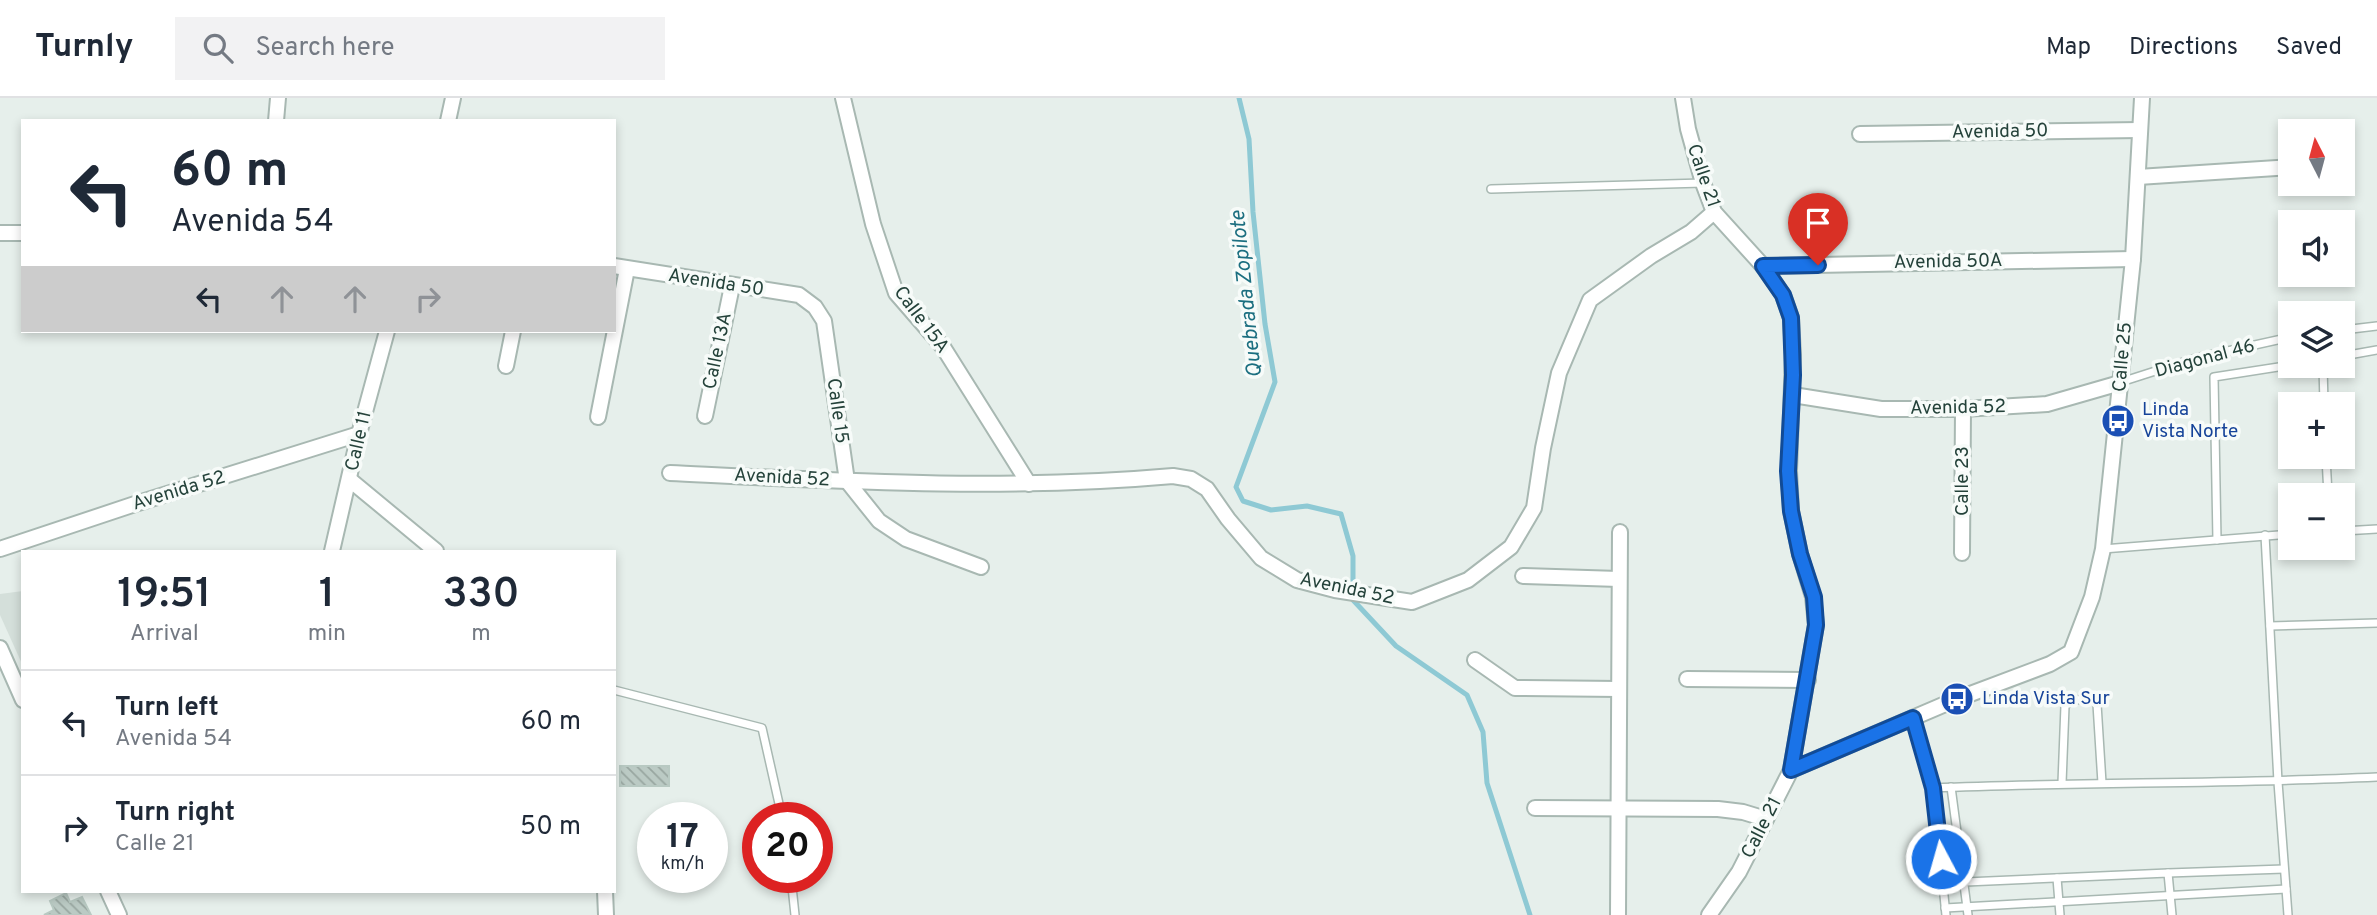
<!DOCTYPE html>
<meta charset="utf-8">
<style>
:root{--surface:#fff;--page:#f2f2f3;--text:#1f2937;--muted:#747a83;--line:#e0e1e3}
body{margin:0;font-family:Overpass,sans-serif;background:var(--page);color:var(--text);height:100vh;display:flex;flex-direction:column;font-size:26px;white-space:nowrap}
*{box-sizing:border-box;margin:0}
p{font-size:23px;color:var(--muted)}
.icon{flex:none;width:38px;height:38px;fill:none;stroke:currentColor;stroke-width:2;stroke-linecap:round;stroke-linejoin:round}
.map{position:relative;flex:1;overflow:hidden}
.drawer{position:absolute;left:21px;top:452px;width:595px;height:343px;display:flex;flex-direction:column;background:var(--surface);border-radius:0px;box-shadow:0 4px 10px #0003}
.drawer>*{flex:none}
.banner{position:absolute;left:21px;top:21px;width:595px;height:214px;border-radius:0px;box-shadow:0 4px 10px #0003;background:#fff;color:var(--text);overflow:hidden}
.needle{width:46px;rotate:354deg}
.controls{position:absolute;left:2278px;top:21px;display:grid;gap:14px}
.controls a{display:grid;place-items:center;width:77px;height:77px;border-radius:0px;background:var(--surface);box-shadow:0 4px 10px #0003;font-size:35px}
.speed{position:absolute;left:637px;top:704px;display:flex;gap:14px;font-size:35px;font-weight:700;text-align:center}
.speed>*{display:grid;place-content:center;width:91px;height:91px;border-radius:50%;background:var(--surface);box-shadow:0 4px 10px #0003;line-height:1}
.speed small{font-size:18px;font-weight:400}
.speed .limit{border:10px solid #d22;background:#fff;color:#111}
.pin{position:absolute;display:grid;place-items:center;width:60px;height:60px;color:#fff;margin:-72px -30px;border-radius:50% 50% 50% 0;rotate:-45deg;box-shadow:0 0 7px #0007}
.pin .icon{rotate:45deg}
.me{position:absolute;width:77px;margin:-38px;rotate:354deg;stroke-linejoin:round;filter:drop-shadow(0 0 5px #0008)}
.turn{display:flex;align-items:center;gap:24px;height:147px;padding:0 35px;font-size:32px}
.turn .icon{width:91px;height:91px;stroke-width:2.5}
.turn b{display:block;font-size:49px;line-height:60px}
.lanes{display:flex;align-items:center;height:66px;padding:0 35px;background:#0003;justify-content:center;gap:35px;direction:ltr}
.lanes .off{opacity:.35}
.eta{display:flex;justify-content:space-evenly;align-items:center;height:119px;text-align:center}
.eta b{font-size:42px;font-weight:600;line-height:49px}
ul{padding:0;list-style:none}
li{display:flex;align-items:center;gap:21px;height:105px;padding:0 35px;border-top:2px solid var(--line)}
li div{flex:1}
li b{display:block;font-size:26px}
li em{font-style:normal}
header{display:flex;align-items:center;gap:42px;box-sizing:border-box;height:98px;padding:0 35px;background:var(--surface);border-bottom:2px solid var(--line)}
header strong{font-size:33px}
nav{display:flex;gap:38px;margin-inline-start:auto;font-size:24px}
.search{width:490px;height:63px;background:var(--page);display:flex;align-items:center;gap:18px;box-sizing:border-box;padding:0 24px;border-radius:0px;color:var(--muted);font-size:26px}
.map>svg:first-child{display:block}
</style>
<header>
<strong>Turnly</strong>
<div class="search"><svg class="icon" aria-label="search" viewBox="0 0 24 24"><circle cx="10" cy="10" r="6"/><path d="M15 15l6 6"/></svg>Search here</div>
<nav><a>Map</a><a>Directions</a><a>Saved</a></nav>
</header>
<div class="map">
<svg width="2377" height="817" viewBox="0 0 2377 817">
<defs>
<pattern id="building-back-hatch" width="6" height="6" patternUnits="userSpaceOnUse" patternTransform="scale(1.75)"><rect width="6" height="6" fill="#bbcac4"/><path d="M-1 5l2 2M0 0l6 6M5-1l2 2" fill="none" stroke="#98a6a0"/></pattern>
</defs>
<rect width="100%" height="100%" fill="#e6efeb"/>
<path fill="#d4dfda" d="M23,493v75l-23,-51v-21z"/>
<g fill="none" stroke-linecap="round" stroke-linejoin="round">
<path stroke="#8ec9d4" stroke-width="5" d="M1239,0l10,41 4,73 12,112 10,58 -39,105 7,14 28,9 36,-4 34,8 12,42v44l43,46 71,49 16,37 4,51 43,132"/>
</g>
<g fill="url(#building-back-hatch)" stroke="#b8c9c2" stroke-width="2">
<rect x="620" y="668" width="49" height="20"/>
<path d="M66,795l4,9 12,-5 9,18h-47l10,-5 -4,-9z"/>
</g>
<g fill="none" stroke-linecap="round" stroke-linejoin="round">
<defs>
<g id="lane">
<path d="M1491,91l212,-6"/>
<path d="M2343,232l34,-4"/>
<path d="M2343,258l34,-6"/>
<path d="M2323,268l1,38"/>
<path d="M2121,284l75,-24 95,-21"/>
<path d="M2326,359l2,38"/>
<path d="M2343,433l34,-2"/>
<path d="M2265,437l13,247 10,133"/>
<path d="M2217,442l-3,-163 77,-12"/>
<path d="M2103,451l188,-15"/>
<path d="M2270,528l107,-3"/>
<path d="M614,592l148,38 20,89"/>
<path d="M1913,620l20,70 13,127"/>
<path d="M2062,685l3,-77 7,-6 19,-1 6,5 5,79"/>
<path d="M1951,689l17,128"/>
<path d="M1933,690c148,-6 296,-4 444,-11"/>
<path d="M2168,775l116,-4"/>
<path d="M791,779l4,38"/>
<path d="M2057,780l3,37"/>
<path d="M1943,785l225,-10 4,42"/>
<path d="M1945,810l341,-19"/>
</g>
<g id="street">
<path d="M843,0l30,126 23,69 47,54 86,137"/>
<path d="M1683,0l5,31 15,54 11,29 49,54 20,29 8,23 2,37 -4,116 2,40 9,43 13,43 3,28 -25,145 -52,102 -30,43"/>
<path d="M276,23l2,-23"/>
<path d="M448,23l5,-23"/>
<path d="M1860,36l280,-4"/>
<path d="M2138,79l153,-10"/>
<path d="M0,135h23"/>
<path d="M614,168l185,29 16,12 9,14 23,160 32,40 27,18 75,28"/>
<path d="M1763,168l370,-7"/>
<path d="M506,268l7,-35"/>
<path d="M1793,297l88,14h82l84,-5 73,-21"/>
<path d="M705,318l27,-130"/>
<path d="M598,319l29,-148"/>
<path d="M670,375c167,8 335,18 503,3l18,3 16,10 21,30 33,39 36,22 38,10 77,12 56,-22 43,-33 23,-39 9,-60 16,-75 31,-73 61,-44 40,-24 23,-20"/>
<path d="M350,382l86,71"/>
<path d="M0,451l135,-45 224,-70"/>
<path d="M332,453l27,-117 28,-103"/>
<path d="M1962,455l1,-144"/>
<path d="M1523,478l96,3"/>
<path d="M0,550l23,52"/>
<path d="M1475,562l40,28 104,1"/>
<path d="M1687,581l121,1"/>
<path d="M1791,672l166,-71 93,-35 21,-12 21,-55 11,-48 30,-290 9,-161"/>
<path d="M1535,710l183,1 25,3 23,7"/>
<path d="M108,793l11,24"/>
<path d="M605,793l1,24"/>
<path d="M1618,817l2,-383"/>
</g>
</defs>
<use href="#lane" stroke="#a8b8b2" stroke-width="10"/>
<use href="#street" stroke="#a8b8b2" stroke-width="18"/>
<use href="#lane" stroke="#fff" stroke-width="7"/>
<use href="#street" stroke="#fff" stroke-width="14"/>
</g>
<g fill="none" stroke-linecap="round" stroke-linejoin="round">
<defs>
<path id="route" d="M1818,167l-55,1 20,29 8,23 2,57 -5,96 3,40 9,43 14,43 2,28 -25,145 122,-52 20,70 8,71"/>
</defs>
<use href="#route" stroke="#114b97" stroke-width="18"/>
<use href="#route" stroke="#1a73e8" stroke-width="12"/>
</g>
<defs>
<symbol id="bus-disc" viewBox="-11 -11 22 22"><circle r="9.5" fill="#1a4fb4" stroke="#f7fbf9"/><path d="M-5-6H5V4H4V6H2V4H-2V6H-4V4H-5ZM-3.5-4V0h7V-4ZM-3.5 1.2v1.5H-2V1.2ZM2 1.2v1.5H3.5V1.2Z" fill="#fff"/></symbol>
</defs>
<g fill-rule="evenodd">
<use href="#bus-disc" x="2099" y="304" width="38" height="38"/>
<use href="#bus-disc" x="1938" y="582" width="38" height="38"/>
</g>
<g text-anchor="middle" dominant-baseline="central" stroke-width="7" stroke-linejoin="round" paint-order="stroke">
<g font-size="19" fill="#24423a" stroke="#f7fbf9">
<text transform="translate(2000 34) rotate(-1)">Avenida 50</text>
<text transform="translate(1703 78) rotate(71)">Calle 21</text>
<text transform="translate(1948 164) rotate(-1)">Avenida 50A</text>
<text transform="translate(716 185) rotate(9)">Avenida 50</text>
<text transform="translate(921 222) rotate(53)">Calle 15A</text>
<text transform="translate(718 253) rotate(-78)">Calle 13A</text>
<text transform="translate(2123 259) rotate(-85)">Calle 25</text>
<text transform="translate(2205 261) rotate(-15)">Diagonal 46</text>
<text transform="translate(1958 310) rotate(-1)">Avenida 52</text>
<text transform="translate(837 313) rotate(82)">Calle 15</text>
<text transform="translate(359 343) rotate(-77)">Calle 11</text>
<text transform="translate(782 380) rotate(3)">Avenida 52</text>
<text transform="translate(1963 383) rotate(-90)">Calle 23</text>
<text transform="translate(179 393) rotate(-17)">Avenida 52</text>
<text transform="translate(1347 491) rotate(12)">Avenida 52</text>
<text transform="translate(1762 730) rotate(-63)">Calle 21</text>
</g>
<g font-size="19" fill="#164399" stroke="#f7fbf9" text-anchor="start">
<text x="2142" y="312">Linda<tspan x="2142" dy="22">Vista Norte</tspan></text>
<text x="1982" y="601">Linda Vista Sur</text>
</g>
<g font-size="21" font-style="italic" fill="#1c6f80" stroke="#f7fbf9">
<text transform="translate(1247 196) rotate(-96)">Quebrada Zopilote</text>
</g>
</g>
</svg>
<div class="controls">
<a><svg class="needle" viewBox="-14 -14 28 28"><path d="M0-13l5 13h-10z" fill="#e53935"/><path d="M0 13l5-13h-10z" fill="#747a83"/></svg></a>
<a><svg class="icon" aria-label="sound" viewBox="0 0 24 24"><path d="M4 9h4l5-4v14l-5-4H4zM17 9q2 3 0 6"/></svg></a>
<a><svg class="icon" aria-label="layers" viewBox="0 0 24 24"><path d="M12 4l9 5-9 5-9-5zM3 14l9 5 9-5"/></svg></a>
<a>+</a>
<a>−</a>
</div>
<div class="speed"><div>17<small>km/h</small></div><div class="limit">20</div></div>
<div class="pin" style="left:1818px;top:167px;background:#d93025"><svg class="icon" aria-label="arrive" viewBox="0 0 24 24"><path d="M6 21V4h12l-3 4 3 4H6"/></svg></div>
<svg class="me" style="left:1941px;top:761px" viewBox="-20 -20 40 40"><circle r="17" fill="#1a73e8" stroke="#fff" stroke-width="3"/><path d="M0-11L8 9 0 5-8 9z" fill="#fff"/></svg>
<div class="banner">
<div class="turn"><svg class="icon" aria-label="left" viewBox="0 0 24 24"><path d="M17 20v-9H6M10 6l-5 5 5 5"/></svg><div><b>60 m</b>Avenida 54</div></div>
<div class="lanes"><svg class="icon" aria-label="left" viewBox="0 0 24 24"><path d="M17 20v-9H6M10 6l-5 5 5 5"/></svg><svg class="icon off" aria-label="ahead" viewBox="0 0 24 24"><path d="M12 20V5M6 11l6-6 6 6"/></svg><svg class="icon off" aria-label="ahead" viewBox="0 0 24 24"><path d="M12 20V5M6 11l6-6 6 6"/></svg><svg class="icon off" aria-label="right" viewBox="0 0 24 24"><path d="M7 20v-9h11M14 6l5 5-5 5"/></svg></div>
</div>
<section class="drawer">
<div class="eta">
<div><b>19:51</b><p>Arrival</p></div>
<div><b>1</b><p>min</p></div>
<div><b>330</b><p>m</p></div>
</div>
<ul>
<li><svg class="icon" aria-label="left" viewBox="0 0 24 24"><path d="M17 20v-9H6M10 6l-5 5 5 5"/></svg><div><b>Turn left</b><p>Avenida 54</p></div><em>60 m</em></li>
<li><svg class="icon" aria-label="right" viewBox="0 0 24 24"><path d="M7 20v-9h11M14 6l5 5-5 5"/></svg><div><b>Turn right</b><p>Calle 21</p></div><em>50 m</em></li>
</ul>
</section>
</div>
